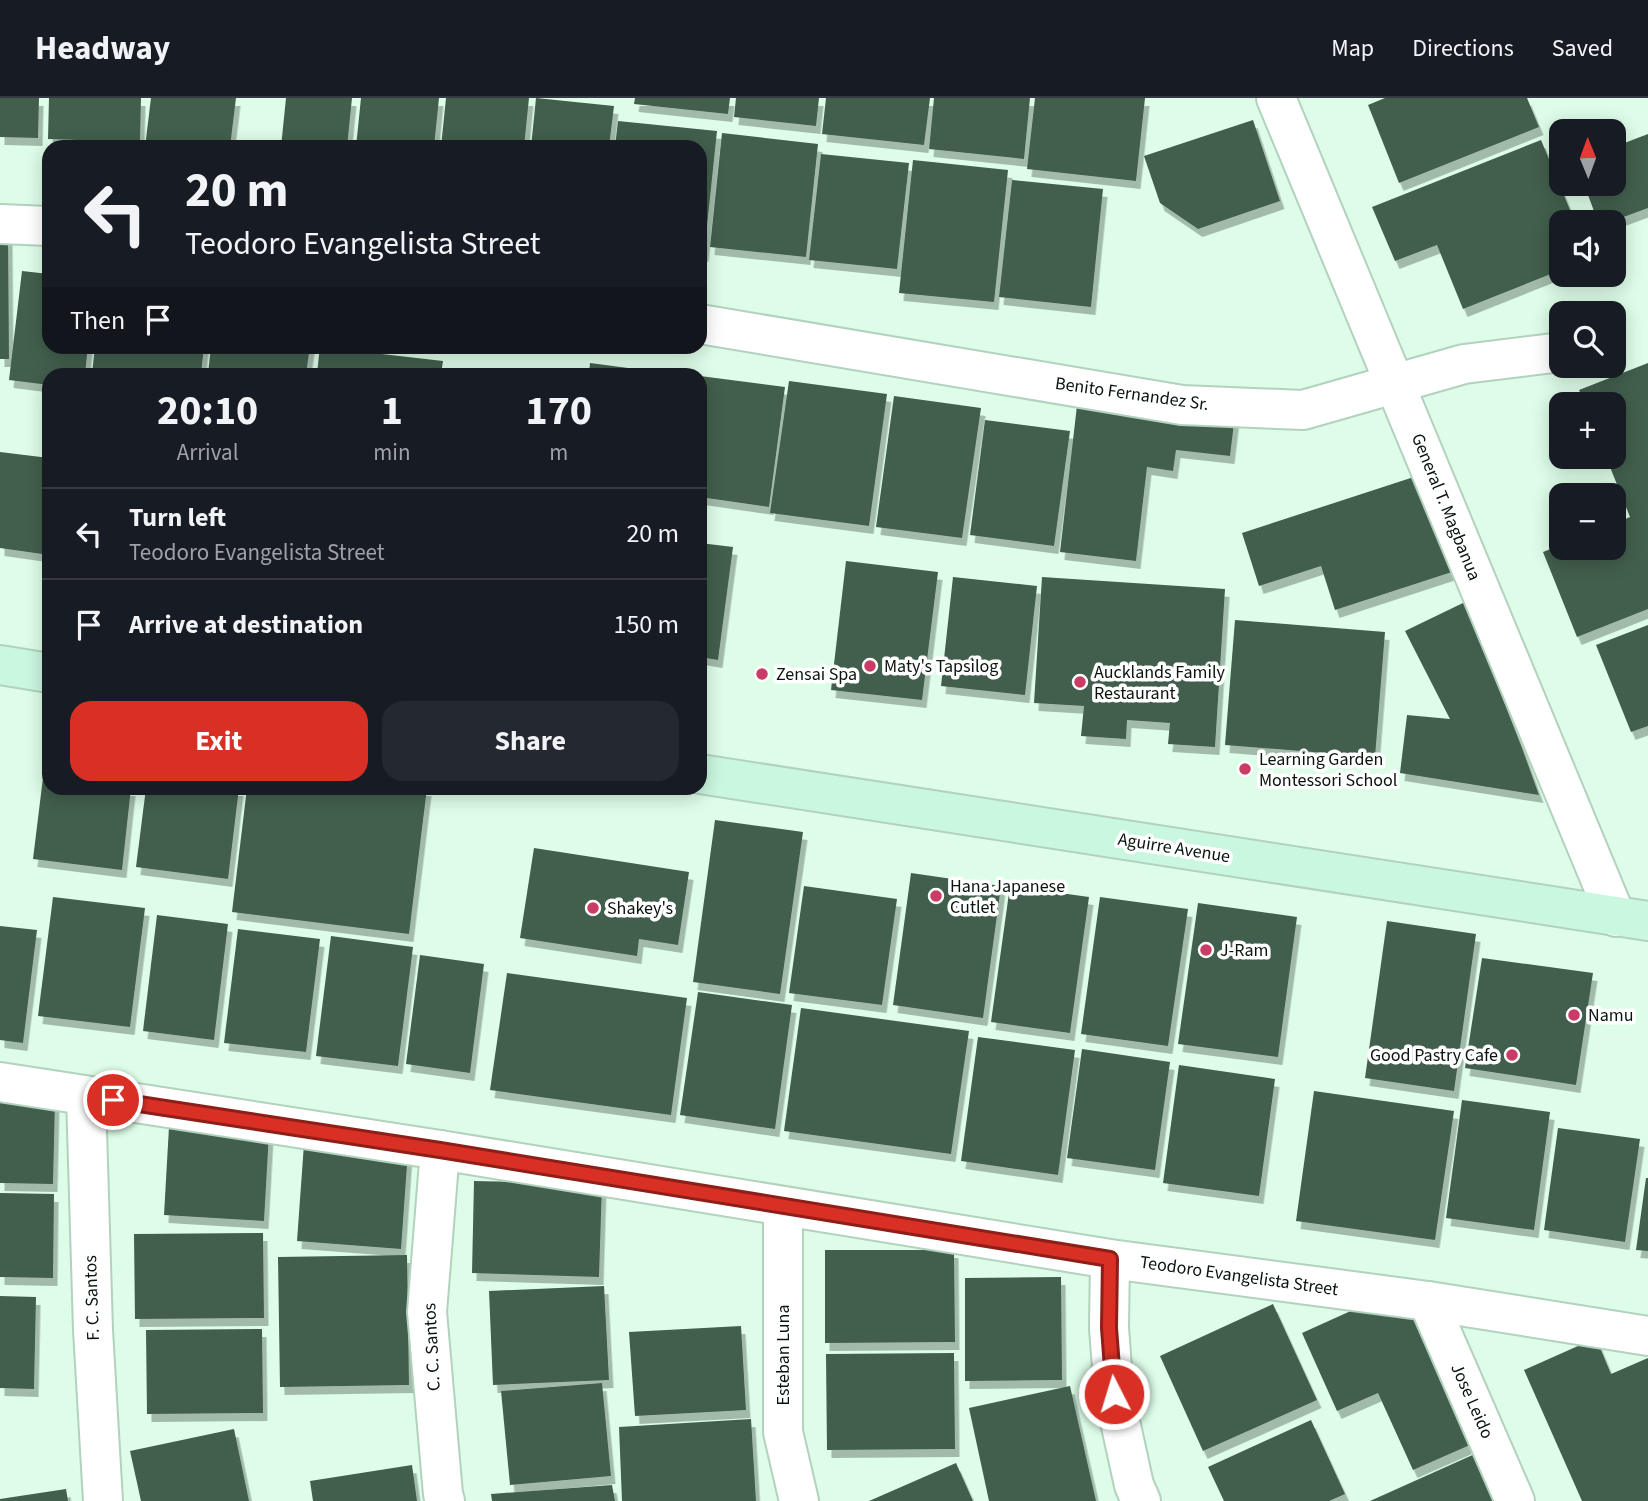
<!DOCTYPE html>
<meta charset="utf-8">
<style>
:root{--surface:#171b24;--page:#242831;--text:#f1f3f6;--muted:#9ea1a6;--line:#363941;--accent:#d93025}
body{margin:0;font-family:"Source Sans 3",sans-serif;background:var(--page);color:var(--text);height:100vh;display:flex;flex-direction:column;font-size:26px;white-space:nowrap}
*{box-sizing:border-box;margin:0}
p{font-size:23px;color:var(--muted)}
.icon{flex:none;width:38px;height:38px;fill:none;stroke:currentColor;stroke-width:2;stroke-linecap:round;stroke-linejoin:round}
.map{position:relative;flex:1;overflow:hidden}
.side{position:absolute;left:42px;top:270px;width:665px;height:427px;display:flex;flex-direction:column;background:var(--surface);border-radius:21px;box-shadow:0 4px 18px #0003}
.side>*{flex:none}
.top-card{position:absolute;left:42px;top:42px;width:665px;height:214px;border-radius:21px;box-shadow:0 4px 18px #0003;background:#171b24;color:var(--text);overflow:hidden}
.needle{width:46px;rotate:359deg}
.fabs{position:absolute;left:1549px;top:21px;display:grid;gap:14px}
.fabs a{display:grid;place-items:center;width:77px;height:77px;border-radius:14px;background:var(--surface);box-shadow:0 4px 18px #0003;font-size:35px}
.pin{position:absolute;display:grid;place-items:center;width:60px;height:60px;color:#fff;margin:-30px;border:4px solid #fff;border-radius:50%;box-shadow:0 2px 7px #0007}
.me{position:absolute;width:77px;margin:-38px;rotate:355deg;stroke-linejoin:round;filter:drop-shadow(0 0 5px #0008)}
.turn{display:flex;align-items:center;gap:24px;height:147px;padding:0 28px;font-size:32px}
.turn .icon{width:91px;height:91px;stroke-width:2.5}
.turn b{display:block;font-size:49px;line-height:60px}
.then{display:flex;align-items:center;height:66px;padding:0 28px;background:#0003;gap:14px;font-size:26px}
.eta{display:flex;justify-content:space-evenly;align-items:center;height:119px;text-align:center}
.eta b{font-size:42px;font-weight:700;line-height:49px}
.cta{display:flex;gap:14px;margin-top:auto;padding:14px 28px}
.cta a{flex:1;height:80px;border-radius:21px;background:var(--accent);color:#fff;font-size:28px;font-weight:700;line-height:80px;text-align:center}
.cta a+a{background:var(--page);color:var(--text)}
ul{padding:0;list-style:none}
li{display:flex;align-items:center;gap:21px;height:91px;padding:0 28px;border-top:2px solid var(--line)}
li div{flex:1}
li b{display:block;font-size:26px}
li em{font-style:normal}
header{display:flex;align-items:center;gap:42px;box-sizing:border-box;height:98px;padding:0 35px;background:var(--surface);border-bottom:2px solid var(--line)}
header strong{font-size:33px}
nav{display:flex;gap:38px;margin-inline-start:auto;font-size:24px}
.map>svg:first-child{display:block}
</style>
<header>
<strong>Headway</strong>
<nav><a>Map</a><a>Directions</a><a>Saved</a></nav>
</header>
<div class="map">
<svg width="1648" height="1403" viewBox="0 0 1648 1403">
<defs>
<filter id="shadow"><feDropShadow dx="4.5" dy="8" stdDeviation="0" flood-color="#0004"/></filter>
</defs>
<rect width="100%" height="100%" fill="#ddfde8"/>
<g fill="#425e4d" filter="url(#shadow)">
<path d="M0,0h39l-1,40 -38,-1z"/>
<path d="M49,0h92l-1,44 -92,-3z"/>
<path d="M151,0h85l-6,49h-85z"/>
<path d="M286,0h66l-5,49h-66z"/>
<path d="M361,0h78l-5,49h-78z"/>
<path d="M446,0h83l-5,49h-83z"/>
<path d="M536,0l78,8 -5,41h-78z"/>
<path d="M635,0h95l-2,16 -94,-10z"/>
<path d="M736,0h83l-3,28 -82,-9z"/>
<path d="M826,0h104l-6,47 -102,-11z"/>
<path d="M934,0h96l-6,61 -95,-10z"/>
<path d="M1035,0h110l-9,83 -109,-12z"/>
<path d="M1385,0h142l12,29 -140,56 -31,-78z"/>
<path d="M1253,22l27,81 -82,28 -38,-26 -16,-47z"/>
<path d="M618,23l99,10 -13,123 -4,-1v-106h-85z"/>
<path d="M722,35l96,11 -12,113 -96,-10z"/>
<path d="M1648,36v74l-38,14h-12l-14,-38h30v-37z"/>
<path d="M1541,42l34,82h-14v48l-98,39 -26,-64 -42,16 -23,-54z"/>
<path d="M821,56l88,9 -12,106 -88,-9z"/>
<path d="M913,62l95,10 -14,132 -95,-9z"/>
<path d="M1012,82l91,9 -12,118 -92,-10z"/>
<path d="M0,131h8l1,130h-9z"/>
<path d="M22,173l27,3v72h39l-3,28h-36v11l-40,-5z"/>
<path d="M95,248h109l-3,28h-109z"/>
<path d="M211,248h99l-4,28h-98z"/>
<path d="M320,248h54l-1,7 70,8 -2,13h-124z"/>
<path d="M590,265l76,10v1h-77z"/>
<path d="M1648,265v246l-71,28 -34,-85 18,-7v3h53v-24l16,-7 -24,-60h8v-53h-29l-6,-14z"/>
<path d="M700,278l85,11 -16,120 -69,-10z"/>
<path d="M789,283l98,13 -18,132 -99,-13z"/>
<path d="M894,298l87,12 -19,130 -86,-11z"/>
<path d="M1078,299l157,18 -5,41 -54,-6 -3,21 -26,-4 -11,94 -76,-9z"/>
<path d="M985,322l85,11 -16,115 -84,-11z"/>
<path d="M0,354l49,6v97l-49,-7z"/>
<path d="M1423,376l32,97 -120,39 -14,-44 -62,20 -17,-53z"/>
<path d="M700,445l33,4 -15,113 -18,-3z"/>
<path d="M846,463l92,11 -16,128 -91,-10z"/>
<path d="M953,479l84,9 -12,109 -84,-9z"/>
<path d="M1042,479l183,12 -10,158 -47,-3 2,-21 -43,-3 -1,19 -45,-3 3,-30 -50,-3z"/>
<path d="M1465,504l57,146 17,47 -139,-22 7,-58 43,4 -45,-88z"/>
<path d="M1235,522l150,12 -10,125 -150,-12z"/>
<path d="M1648,527v101l-17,6 -35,-87z"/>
<path d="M47,647l2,43h82l-9,82 -89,-11z"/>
<path d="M146,690h93l-11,91 -92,-12z"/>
<path d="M247,690h180l-18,146 -177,-22z"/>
<path d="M715,722l88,12 -23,162 -87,-12z"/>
<path d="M534,750l155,24 -11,73 -39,-6 -2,17 -117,-18z"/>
<path d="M911,775l90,13 -18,132 -90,-13z"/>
<path d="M804,788l93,13 -15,106 -93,-12z"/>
<path d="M1010,788l79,11 -19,136 -79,-11z"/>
<path d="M53,799l92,11 -15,119 -92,-11z"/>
<path d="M1100,799l88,12 -20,137 -87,-12z"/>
<path d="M1198,805l99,14 -19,140 -100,-13z"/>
<path d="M157,817l71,9 -14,116 -71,-9z"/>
<path d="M1387,823l89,13 -22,157 -89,-13z"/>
<path d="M0,828l37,4 -14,113 -23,-3z"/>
<path d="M238,831l82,10 -14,113 -82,-9z"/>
<path d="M331,838l82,11 -15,119 -82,-10z"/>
<path d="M420,857l64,9 -14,109 -64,-9z"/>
<path d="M1482,860l111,15 -17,112 -111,-17z"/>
<path d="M507,875l180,25 -16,117 -181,-25z"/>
<path d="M698,894l94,13 -17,124 -95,-14z"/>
<path d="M801,910l168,23 -18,123 -167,-23z"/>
<path d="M978,939l97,13 -17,125 -97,-14z"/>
<path d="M1082,951l88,13 -15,108 -88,-12z"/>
<path d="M1179,967l96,14 -16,117 -96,-13z"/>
<path d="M1314,993l140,20 -19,129 -139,-19z"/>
<path d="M0,1002l55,1 -2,83 -53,-1z"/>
<path d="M1462,1002l88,12 -16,118 -88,-12z"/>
<path d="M169,1029l100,6 -5,88 -100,-6z"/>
<path d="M1558,1030l82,11 -15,103 -81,-12z"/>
<path d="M304,1046l104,7 -7,98 -104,-8z"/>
<path d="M1646,1080h2v73l-12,-1z"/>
<path d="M474,1083l128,3 -3,93 -127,-4z"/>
<path d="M0,1095l54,1 -1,84 -53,-1z"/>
<path d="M263,1135l1,85 -129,1 -1,-85z"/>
<path d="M825,1152h129l1,92 -130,1z"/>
<path d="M407,1157l2,130 -129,2 -2,-130z"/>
<path d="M1061,1179l1,103 -97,1v-103z"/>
<path d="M604,1188l5,94 -116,5 -4,-94z"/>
<path d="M0,1198l36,1 -2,92 -34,-1z"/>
<path d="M1375,1202l32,2 72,139 -66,29 -35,-77 -41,18 -35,-78z"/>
<path d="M1273,1206l44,96 -114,51 -43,-95z"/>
<path d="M741,1228l5,84 -111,6 -6,-84z"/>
<path d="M262,1231l1,84 -116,1 -1,-84z"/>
<path d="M1596,1240l15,36 37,-16v143h-66l-58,-131z"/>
<path d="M954,1255l1,96 -128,1 -1,-96z"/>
<path d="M602,1285l9,93 -101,9 -9,-94z"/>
<path d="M1070,1288l26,115h-107l-20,-93z"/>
<path d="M751,1321l5,82h-134l-3,-74z"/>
<path d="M1311,1322l34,74 -16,7h-105l-16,-34z"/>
<path d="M234,1331l15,72h-108l-11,-50z"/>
<path d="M1477,1355l22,48h-129z"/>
<path d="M956,1365l17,38h-104z"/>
<path d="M412,1367l5,36h-104l-3,-20z"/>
<path d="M612,1387l3,16h-123l-1,-7z"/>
<path d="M66,1391l2,12h-68v-2z"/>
</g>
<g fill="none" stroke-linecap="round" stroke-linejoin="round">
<defs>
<g id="street">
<path d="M1276,0l340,819"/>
<path d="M0,126l49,2"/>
<path d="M700,226l482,81 121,5 161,-46 97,-12"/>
<path d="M0,984l440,68 670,109 318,42 220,35"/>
<path d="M86,998l7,234 10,171"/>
<path d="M440,1052l-13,162 16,182 2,7"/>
<path d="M783,1109v225l16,69"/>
<path d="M1110,1161l-1,69 5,66 20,91 7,16"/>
<path d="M1428,1203l87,200"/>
</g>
<g id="secondary">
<path d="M0,567l49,8"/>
<path d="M700,676l948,147"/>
</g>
</defs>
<use href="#street" stroke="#b2d2be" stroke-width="42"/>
<use href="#secondary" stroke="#b2d2be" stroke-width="42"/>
<path stroke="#97b09f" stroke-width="4.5" stroke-dasharray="7 3.5" stroke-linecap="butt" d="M630,690l31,4"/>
<use href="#street" stroke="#fff" stroke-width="38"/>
<use href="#secondary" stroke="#caf7e0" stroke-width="38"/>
</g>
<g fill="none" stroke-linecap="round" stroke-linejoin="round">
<defs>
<path id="route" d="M113,1002l327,50 670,109 -1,69 5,66"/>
</defs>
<use href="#route" stroke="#8d1f18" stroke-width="18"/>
<use href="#route" stroke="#d93025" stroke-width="12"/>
</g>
<g fill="#ca3b65" stroke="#fff" stroke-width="2.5">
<circle cx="870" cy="568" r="7"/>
<circle cx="762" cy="576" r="7"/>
<circle cx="1080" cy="584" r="7"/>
<circle cx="1245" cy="671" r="7"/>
<circle cx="936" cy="798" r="7"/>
<circle cx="593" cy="810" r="7"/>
<circle cx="1206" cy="852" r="7"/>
<circle cx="1574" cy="917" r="7"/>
<circle cx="1512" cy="957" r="7"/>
</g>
<g text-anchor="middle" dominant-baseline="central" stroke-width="7" stroke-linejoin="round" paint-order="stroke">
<g font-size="18" fill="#09140d" stroke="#fff">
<text transform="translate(1132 296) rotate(8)">Benito Fernandez Sr.</text>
<text transform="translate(1446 409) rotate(68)">General T. Magbanua</text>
<text transform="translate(1174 750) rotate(9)">Aguirre Avenue</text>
<text transform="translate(1239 1178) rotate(8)">Teodoro Evangelista Street</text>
<text transform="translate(92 1200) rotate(-92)">F. C. Santos</text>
<text transform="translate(432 1249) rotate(-93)">C. C. Santos</text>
<text transform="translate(783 1257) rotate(-90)">Esteban Luna</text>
<text transform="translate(1472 1303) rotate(66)">Jose Leido</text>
</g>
<g font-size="18" fill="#09140d" stroke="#fff" text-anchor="start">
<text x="884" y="568">Maty's Tapsilog</text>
<text x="1094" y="574">Aucklands Family<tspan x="1094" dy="21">Restaurant</tspan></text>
<text x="776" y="576">Zensai Spa</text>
<text x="1259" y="661">Learning Garden<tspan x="1259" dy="21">Montessori School</tspan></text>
<text x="950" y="788">Hana Japanese<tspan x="950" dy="21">Cutlet</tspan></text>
<text x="607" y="810">Shakey's</text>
<text x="1220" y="852">J-Ram</text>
<text x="1588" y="917">Namu</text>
<text x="1498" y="957" text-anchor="end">Good Pastry Cafe</text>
</g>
</g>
</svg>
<div class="fabs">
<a><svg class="needle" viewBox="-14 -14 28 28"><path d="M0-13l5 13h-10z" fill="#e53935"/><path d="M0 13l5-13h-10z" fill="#9ea1a6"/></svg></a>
<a><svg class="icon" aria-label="sound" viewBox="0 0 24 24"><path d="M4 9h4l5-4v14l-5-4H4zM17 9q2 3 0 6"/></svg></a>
<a><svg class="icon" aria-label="search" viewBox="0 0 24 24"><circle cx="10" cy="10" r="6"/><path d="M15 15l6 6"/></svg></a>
<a>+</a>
<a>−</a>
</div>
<div class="pin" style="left:113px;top:1002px;background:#d93025"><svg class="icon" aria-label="arrive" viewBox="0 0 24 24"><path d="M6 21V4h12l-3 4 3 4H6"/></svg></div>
<svg class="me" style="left:1114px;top:1296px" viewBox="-20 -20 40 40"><circle r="17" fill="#d93025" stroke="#fff" stroke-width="3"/><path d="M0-11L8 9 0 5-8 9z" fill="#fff"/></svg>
<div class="top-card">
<div class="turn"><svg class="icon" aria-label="left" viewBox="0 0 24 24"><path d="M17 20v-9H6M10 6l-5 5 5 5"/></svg><div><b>20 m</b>Teodoro Evangelista Street</div></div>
<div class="then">Then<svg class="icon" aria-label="arrive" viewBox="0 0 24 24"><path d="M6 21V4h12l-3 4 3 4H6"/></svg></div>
</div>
<section class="side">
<div class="eta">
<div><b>20:10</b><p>Arrival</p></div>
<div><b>1</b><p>min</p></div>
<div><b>170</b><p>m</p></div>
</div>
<ul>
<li><svg class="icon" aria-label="left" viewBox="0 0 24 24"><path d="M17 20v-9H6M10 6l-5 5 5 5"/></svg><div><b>Turn left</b><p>Teodoro Evangelista Street</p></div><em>20 m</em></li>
<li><svg class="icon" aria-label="arrive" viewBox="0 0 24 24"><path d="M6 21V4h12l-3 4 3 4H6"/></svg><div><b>Arrive at destination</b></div><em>150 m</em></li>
</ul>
<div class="cta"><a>Exit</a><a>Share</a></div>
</section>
</div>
